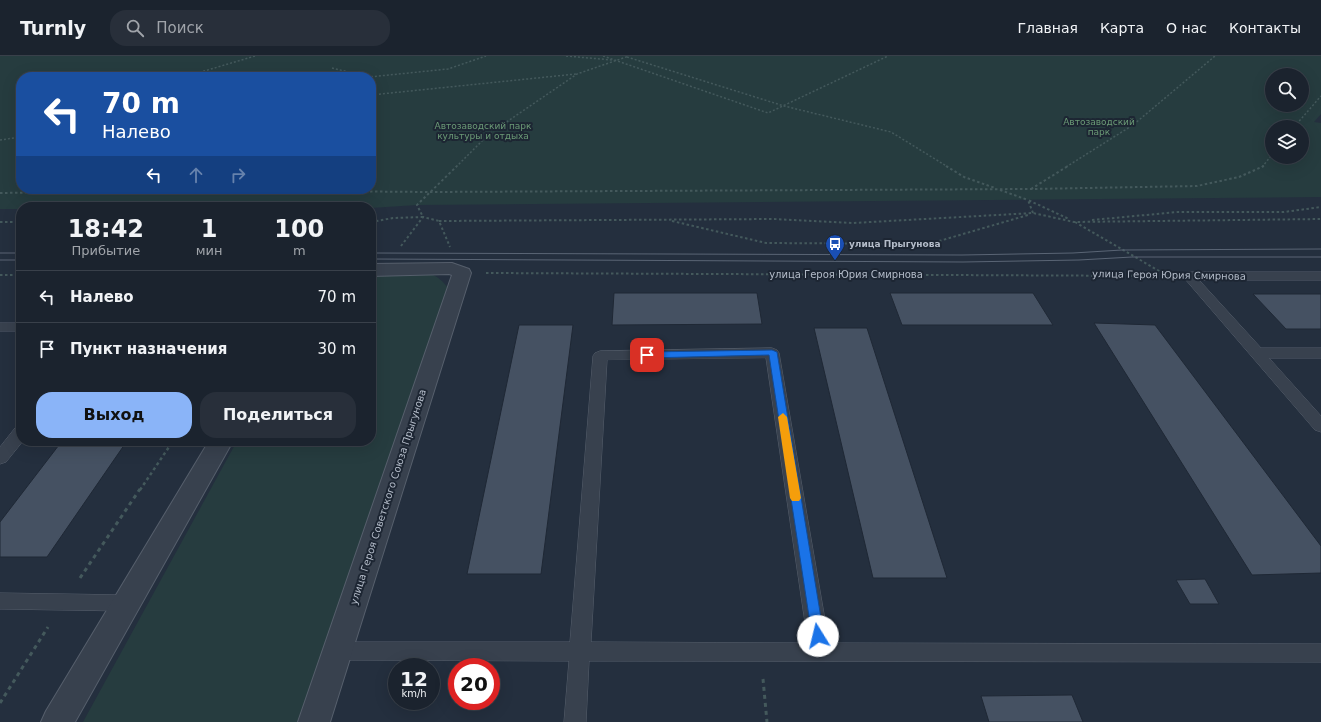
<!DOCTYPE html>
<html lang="ru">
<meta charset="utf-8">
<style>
:root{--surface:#1b232e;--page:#282f3a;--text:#f1f3f6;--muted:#a0a4aa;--line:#39404a;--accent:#8ab4f8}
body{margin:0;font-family:"DejaVu Sans",sans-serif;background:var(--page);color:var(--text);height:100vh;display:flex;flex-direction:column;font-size:15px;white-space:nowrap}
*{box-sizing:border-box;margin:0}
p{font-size:13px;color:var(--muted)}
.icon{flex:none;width:22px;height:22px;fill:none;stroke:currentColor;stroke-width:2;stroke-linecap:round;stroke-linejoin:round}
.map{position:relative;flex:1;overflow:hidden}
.panel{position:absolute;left:16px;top:146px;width:360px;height:244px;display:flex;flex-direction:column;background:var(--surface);border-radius:16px;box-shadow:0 4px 16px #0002,0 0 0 1px var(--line)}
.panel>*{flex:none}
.top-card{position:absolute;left:16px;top:16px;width:360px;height:122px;border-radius:16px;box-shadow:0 4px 16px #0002,0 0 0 1px var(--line);background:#1a4fa0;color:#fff;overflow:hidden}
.tools{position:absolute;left:1265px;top:12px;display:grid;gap:8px}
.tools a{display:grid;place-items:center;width:44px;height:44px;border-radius:50%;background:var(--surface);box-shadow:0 4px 16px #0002,0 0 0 1px var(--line);font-size:20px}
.speed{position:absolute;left:388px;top:602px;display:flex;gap:8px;font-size:20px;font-weight:700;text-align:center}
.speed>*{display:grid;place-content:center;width:52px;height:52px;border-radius:50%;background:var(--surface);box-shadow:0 4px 16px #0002,0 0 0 1px var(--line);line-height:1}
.speed small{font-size:10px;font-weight:400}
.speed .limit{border:6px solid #d22;background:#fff;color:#111}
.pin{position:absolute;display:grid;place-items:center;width:34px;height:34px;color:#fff;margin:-17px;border-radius:8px;box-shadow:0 2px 6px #0006}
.me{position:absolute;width:44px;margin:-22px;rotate:351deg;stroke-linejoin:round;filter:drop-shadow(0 0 3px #0008)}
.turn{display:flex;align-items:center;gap:14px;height:84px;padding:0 20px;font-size:18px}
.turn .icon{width:52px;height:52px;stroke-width:2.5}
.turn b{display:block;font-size:28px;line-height:34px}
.lanes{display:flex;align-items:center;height:38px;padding:0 20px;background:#0003;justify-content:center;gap:20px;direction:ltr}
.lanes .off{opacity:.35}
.eta{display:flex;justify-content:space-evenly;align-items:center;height:68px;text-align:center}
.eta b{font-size:24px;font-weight:700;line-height:28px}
.cta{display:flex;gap:8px;margin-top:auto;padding:8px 20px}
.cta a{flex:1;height:46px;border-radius:16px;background:var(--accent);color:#111;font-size:16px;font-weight:700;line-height:46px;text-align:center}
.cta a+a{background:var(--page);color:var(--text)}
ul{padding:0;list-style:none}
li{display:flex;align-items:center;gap:12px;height:52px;padding:0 20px;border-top:1px solid var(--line)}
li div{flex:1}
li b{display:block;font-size:15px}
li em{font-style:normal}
header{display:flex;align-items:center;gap:24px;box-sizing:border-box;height:56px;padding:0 20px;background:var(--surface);border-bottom:1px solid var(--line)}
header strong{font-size:19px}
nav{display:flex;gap:22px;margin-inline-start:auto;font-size:14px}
.search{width:280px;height:36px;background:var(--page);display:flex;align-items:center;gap:10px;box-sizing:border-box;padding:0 14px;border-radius:16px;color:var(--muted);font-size:15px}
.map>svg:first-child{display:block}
</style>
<header>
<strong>Turnly</strong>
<div class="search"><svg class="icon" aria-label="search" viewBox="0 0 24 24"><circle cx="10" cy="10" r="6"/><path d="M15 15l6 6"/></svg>Поиск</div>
<nav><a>Главная</a><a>Карта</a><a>О нас</a><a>Контакты</a></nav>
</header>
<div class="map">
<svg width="1321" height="666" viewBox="0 0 1321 666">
<rect width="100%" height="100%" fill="#242f3e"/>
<g fill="#263c3f" fill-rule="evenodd">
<path d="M0,0h1321v58l-7,8 7,1v74l-904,8 -46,3 -350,-1v2h-21zM1272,19h30v30h-30zM21,21h350v112h-350zM1272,71h30v30h-30z"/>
<path d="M371,216c17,0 47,-4 62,3 7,3 12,9 16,14l-147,433h-219l154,-281h134z"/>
</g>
<g fill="#455162" stroke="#1f2835">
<path d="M614,237h143l5,31 -150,1z"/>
<path d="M890,237h143l20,32h-151z"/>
<path d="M1253,238h68v35h-35z"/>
<path d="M1094,267l61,2 166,221v27l-69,2z"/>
<path d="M519,269h54l-32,249h-74z"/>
<path d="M814,272h53l80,250h-74z"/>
<path d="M62,385h65l-80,116h-47v-35z"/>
<path d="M1205,523l14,25h-29l-14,-24z"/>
<path d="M1072,639l11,27h-94l-8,-26z"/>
</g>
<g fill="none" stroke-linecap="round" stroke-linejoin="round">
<defs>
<g id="service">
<path d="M1189,216h132v8h-122l62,68h60v10h-52l52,58v16l-6,-2 -130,-151 -2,-3 2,-3z"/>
<rect x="0" y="267" width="21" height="8"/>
<path d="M772,292l5,2 2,3 50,290 492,1v18l-732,-1 -3,61h-22l5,-61 -232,-1 -7,-2 -3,-7 3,-7 7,-2h233l23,-286 2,-3 5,-2zM766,302l42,285 -217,-1 16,-282z"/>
<path d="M21,370v15h2l-17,21 -6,2v-17l15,-19z"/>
<path d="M0,537l126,2 7,2 3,6 -3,6 -7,2 -126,-2z"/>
</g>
<g id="minor">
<path d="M452,207l17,6 2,4 -141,449h-32l154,-447 -3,-1 -78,2v-12z"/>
<path d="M209,385h24l-158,281h-34l5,-11z"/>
</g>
</defs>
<use href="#service" stroke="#565f6c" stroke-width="1"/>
<use href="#minor" stroke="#565f6c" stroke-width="2"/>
<g stroke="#44595c" stroke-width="1.5" stroke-dasharray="2 2" stroke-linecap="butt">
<path d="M566,0l46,4"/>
<path d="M603,0l165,57 120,-57"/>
<path d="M627,1l157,49 107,26 57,35"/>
<path d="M332,12l37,9 79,-8 38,-13"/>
<path d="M184,21l71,-21"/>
<path d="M371,39l205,-21"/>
<path d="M1294,71l27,-31"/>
<path d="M0,84l21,-3"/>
<path d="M456,111l33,-33 88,-60 52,-18"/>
<path d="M1066,111l67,-42 82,-69"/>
<path d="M1262,111l10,-12"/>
</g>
<g stroke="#44595c" stroke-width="2" stroke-dasharray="2.5 2.5" stroke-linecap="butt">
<path d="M946,110l18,11 31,11"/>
<path d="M1031,133l37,-23"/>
<path d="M1000,134l28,10"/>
<path d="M0,137l189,-3 240,2 602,-3 166,-3 42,-9 25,-11"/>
<path d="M1033,157l-5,-13 41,19"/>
<path d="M1092,164l86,-8h106l37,-5"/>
<path d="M439,165l335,-2 79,4 180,-10 41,9 247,-3"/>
<path d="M672,165l94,22 163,1 99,-29"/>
<path d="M0,166h21"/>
<path d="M371,166l22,-4 30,-1 -6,-12 40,-39"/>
<path d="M1075,166l91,53"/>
<path d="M401,190l22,-29 16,4 11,26"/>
<path d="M486,217l685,3"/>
<path d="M0,219h21"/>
</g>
<path stroke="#44595c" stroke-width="2.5" stroke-dasharray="3 3" stroke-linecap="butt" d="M140,434l33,-49"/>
<g stroke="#44595c" stroke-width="3" stroke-dasharray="4 4" stroke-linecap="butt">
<path d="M80,522l60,-89"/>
<path d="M763,623l4,43"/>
<path d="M0,647l48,-76"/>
</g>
<use href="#service" fill="#38414e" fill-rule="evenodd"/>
<use href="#minor" fill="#38414e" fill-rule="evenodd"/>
<g stroke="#5a6575" stroke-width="1">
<path d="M0,197h21"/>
<path d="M371,197l591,2 111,-2 49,-3 199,-1"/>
<path d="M371,203l592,3 116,-2 53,-3h189"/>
<path d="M0,204h21"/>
</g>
</g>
<path fill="#1a73e8" stroke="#114b97" d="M772,294l5,2 47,284 -2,4 -4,2 -5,-2 -1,-4 -43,-281 -122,3 -5,-3 5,-3z"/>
<path fill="#f59e0b" d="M783,357l4,4 14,81 -2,3h-7l-2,-3 -12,-81z"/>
<defs>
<symbol id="bus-pin" viewBox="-11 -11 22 30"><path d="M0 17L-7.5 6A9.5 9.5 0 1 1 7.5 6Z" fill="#1a4fb4" stroke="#1d2633"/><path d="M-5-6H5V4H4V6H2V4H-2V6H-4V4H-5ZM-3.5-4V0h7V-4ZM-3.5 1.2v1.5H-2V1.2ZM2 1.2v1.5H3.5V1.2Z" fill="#fff"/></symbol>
</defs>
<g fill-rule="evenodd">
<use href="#bus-pin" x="824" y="177" width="22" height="30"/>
</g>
<g text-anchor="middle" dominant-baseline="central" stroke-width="4" stroke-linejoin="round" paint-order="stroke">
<g font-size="9" fill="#6b9a76" stroke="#1d2633">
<text x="1099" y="66">Автозаводский<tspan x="1099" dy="10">парк</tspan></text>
<text x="483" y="70">Автозаводский парк<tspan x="483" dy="10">культуры и отдыха</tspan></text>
</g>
<g font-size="9" font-weight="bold" fill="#b4bcc9" stroke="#1d2633" text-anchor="start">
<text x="849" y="188">улица Прыгунова</text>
</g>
<g font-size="10" fill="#b4bcc9" stroke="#1d2633">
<text x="846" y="218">улица Героя Юрия Смирнова</text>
<text transform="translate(1169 219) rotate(1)">улица Героя Юрия Смирнова</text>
<text transform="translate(388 441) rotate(-72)">улица Героя Советского Союза Прыгунова</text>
</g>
</g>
</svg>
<div class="tools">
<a><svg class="icon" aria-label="search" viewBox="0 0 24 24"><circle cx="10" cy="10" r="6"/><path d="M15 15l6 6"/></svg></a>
<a><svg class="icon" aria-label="layers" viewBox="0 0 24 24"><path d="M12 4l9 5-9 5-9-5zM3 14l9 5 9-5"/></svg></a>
</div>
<div class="speed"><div>12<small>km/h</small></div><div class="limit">20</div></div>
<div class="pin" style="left:647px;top:299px;background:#d93025"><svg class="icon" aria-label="arrive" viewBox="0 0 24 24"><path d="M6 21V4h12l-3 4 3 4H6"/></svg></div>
<svg class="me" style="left:818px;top:580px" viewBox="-20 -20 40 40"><circle r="19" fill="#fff"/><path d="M0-13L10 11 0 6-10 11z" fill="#1a73e8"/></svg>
<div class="top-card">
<div class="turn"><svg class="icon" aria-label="left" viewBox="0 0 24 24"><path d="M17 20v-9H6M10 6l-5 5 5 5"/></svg><div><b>70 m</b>Налево</div></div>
<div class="lanes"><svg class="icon" aria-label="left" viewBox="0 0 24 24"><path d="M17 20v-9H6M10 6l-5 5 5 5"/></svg><svg class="icon off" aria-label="ahead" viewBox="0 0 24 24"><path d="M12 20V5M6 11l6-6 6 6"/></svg><svg class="icon off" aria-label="right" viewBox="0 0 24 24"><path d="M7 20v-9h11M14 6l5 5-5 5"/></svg></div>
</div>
<section class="panel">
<div class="eta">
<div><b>18:42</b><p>Прибытие</p></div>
<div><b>1</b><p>мин</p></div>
<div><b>100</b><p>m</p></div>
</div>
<ul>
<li><svg class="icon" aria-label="left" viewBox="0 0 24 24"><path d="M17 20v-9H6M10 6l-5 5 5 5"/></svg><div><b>Налево</b></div><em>70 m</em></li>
<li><svg class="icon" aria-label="arrive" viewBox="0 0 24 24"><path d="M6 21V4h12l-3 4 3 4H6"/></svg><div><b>Пункт назначения</b></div><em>30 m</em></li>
</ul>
<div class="cta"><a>Выход</a><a>Поделиться</a></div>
</section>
</div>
